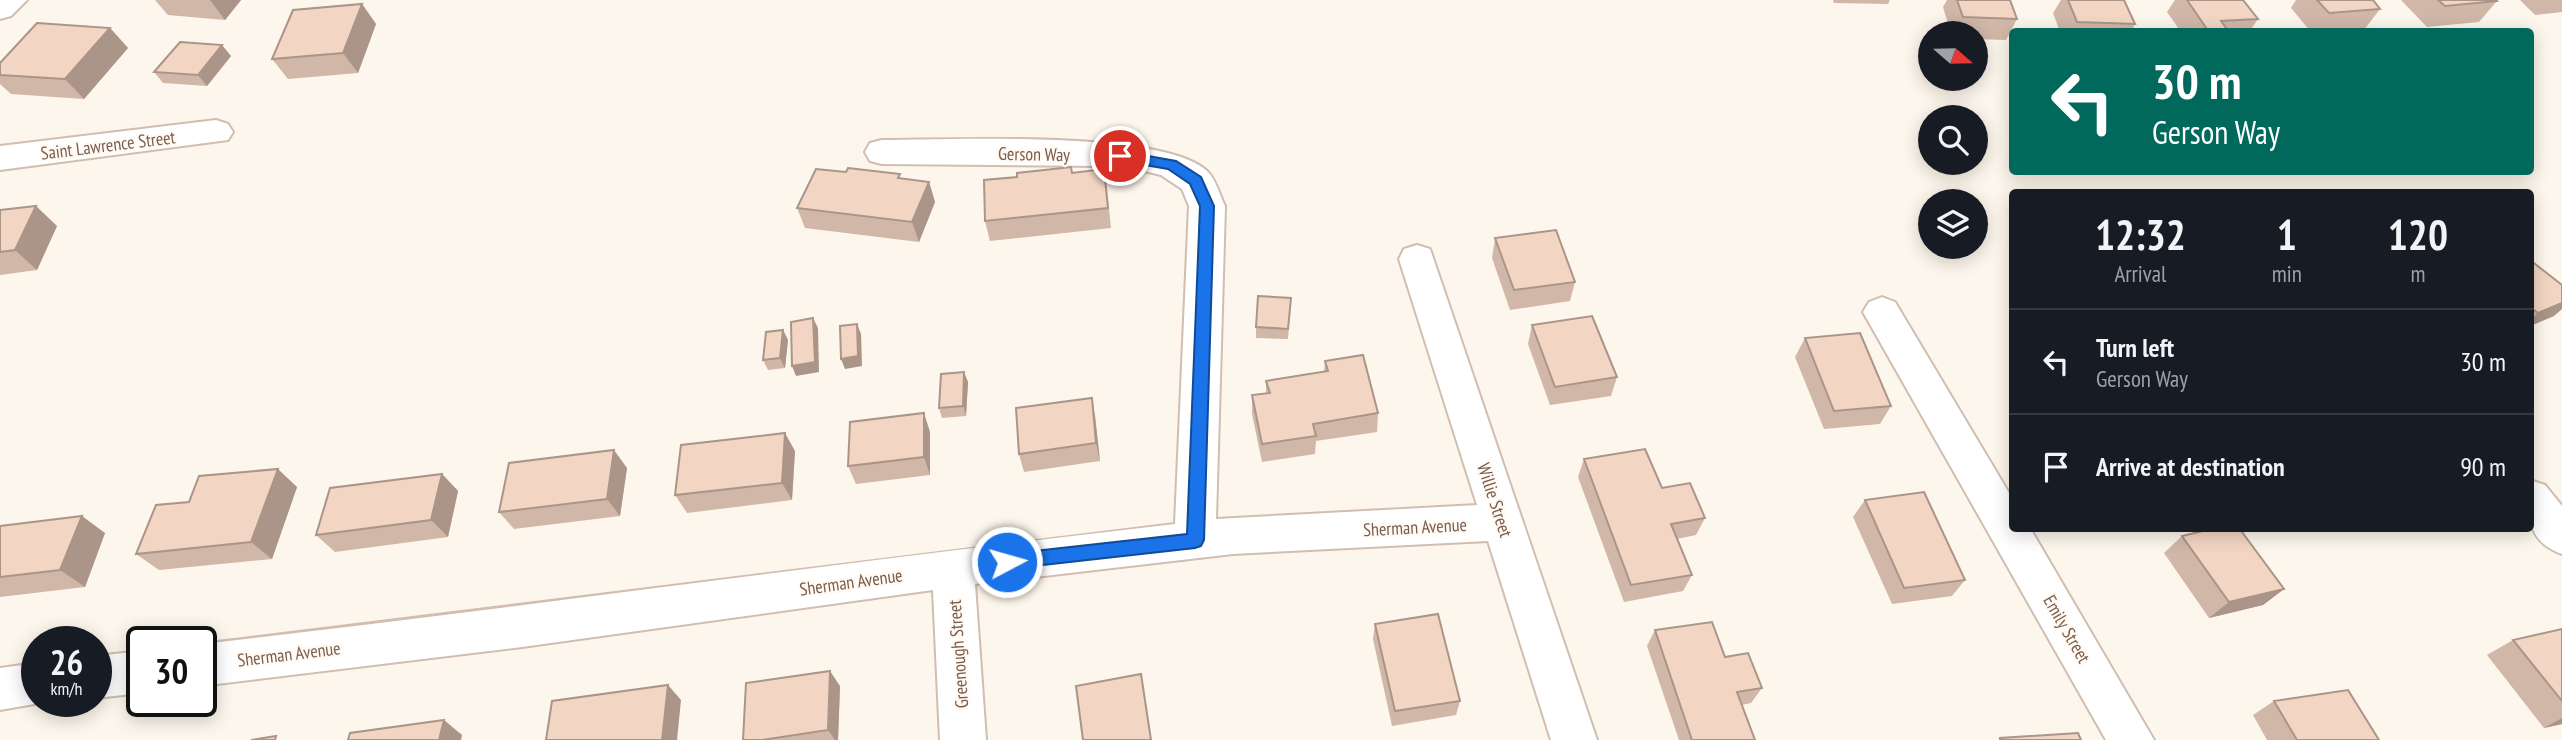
<!DOCTYPE html>
<style>
:root{--surface:#171b24;--page:#20242c;--text:#f1f3f6;--muted:#9ea1a6;--line:#363941}
body{margin:0;font-family:"PT Sans Narrow",sans-serif;background:var(--page);color:var(--text);height:100vh;display:flex;flex-direction:column;font-size:26px;white-space:nowrap}
*{box-sizing:border-box;margin:0}
p{font-size:23px;color:var(--muted)}
.icon{flex:none;width:38px;height:38px;fill:none;stroke:currentColor;stroke-width:2;stroke-linecap:round;stroke-linejoin:round}
.map{position:relative;flex:1;overflow:hidden}
.sheet{position:absolute;left:2009px;top:189px;width:525px;height:343px;display:flex;flex-direction:column;background:var(--surface);border-radius:7px;box-shadow:0 4px 18px #0003}
.sheet>*{flex:none}
.hud{position:absolute;left:2009px;top:28px;width:525px;height:147px;border-radius:7px;box-shadow:0 4px 18px #0003;background:#00695c;color:#fff;overflow:hidden}
.needle{width:46px;rotate:110deg}
.controls{position:absolute;left:1918px;top:21px;display:grid;gap:14px}
.controls a{display:grid;place-items:center;width:70px;height:70px;border-radius:50%;background:var(--surface);box-shadow:0 4px 18px #0003;font-size:35px}
.speed{position:absolute;left:21px;top:626px;display:flex;gap:14px;font-size:35px;font-weight:700;text-align:center}
.speed>*{display:grid;place-content:center;width:91px;height:91px;border-radius:50%;background:var(--surface);box-shadow:0 4px 18px #0003;line-height:1}
.speed small{font-size:18px;font-weight:400}
.speed .limit{border:4px solid #111;border-radius:10px;background:#fff;color:#111}
.pin{position:absolute;display:grid;place-items:center;width:60px;height:60px;color:#fff;margin:-30px;border:4px solid #fff;border-radius:50%;box-shadow:0 2px 7px #0007}
.me{position:absolute;width:77px;margin:-38px;rotate:84deg;stroke-linejoin:round;filter:drop-shadow(0 0 5px #0008)}
.turn{display:flex;align-items:center;gap:24px;height:147px;padding:0 28px;font-size:32px}
.turn .icon{width:91px;height:91px;stroke-width:2.5}
.turn b{display:block;font-size:49px;line-height:60px}
.eta{display:flex;justify-content:space-evenly;align-items:center;height:119px;text-align:center}
.eta b{font-size:42px;font-weight:700;line-height:49px}
ul{padding:0;list-style:none}
li{display:flex;align-items:center;gap:21px;height:105px;padding:0 28px;border-top:2px solid var(--line)}
li div{flex:1}
li b{display:block;font-size:26px}
li em{font-style:normal}
.map>svg:first-child{display:block}
</style>
<div class="map">
<svg width="2562" height="740" viewBox="0 0 2562 740">
<rect width="100%" height="100%" fill="#fdf6ec"/>
<g fill="none" stroke-linecap="round" stroke-linejoin="round">
<defs>
<g id="minor">
<path d="M0,0h27l-16,16 -11,3z"/>
<path d="M216,120l12,4 5,8 -5,8 -228,30v-24z"/>
<path d="M882,140c65,0 285,-11 326,32 8,8 12,24 17,34l-9,313 261,-14 -78,-246 5,-10 13,-4 13,4 167,491h-46l-63,-199 -255,13 -258,30 11,156h-46l-7,-150 -411,57 -321,39v-42c325,-37 649,-83 974,-120l14,-318 -7,-17 -21,-14 -21,-5 -40,-4 -218,-2 -12,-3 -5,-9 5,-9z"/>
<path d="M1882,297l13,5 117,196v30h18l124,212h-48l-243,-428 6,-10z"/>
<path d="M2530,480l15,5 17,21v48c-38,-14 -32,-39 -32,-74z"/>
<path d="M142,651v42l-46,5v-42z"/>
<path d="M37,663v39h9l-46,8v-42z"/>
</g>
</defs>
<use href="#minor" stroke="#d1beb0" stroke-width="4"/>
<use href="#minor" fill="#fff" fill-rule="evenodd"/>
</g>
<g fill="#d1b7a8">
<path d="M155,0h86l-16,20 -57,-5z"/>
<path d="M1833,0h57l-2,4 -54,-1z"/>
<path d="M1947,0h63l7,19 -11,21 -30,-1v-6h-25l-8,-26z"/>
<path d="M2061,0h63l11,24 -4,8h-71l-7,-19z"/>
<path d="M2175,0h68l15,19 -9,13h-68l-14,-20z"/>
<path d="M2296,0h77l7,9 -16,21 -22,2h-31l-20,-24z"/>
<path d="M2401,0h95l1,1 -18,21 -52,5z"/>
<path d="M2520,0h42v12l-27,3z"/>
<path d="M362,4l14,20 -18,49 -70,6 -16,-20z"/>
<path d="M110,28l18,20 -44,51 -73,-5 -11,-10v-21z"/>
<path d="M231,56l-24,30 -44,-3 -9,-11z"/>
<path d="M1072,173l35,16 4,39 -121,13 -5,-20z"/>
<path d="M902,178l27,4 6,20 -16,40 -114,-14 -8,-20z"/>
<path d="M0,210l57,16 -20,44 -37,5z"/>
<path d="M1495,238l80,44 -5,19 -60,9 -18,-52z"/>
<path d="M2530,260l24,56 -24,10z"/>
<path d="M1291,298l-3,41 -32,-1v-11z"/>
<path d="M1532,325l85,52 -6,19 -61,9 -22,-61z"/>
<path d="M783,330l5,10 -3,28 -17,2 -5,-10z"/>
<path d="M1805,338l86,68 -11,18 -56,5 -29,-72z"/>
<path d="M1325,361l53,52 -1,19 -61,9 -1,13 -53,8 -10,-48v-19l14,-2v-12l58,-9z"/>
<path d="M964,372l4,10 -2,34 -24,2 -3,-10z"/>
<path d="M1095,416l5,45 -76,11 -5,-18z"/>
<path d="M930,432v43l-74,9 -8,-18z"/>
<path d="M795,451l-3,49 -105,13 -12,-18z"/>
<path d="M1584,459l78,29 43,30 -9,17 -19,4 15,36 -9,16 -59,11 -46,-125z"/>
<path d="M627,468l-7,48 -106,13 -15,-17z"/>
<path d="M442,474l16,17 -10,46 -113,15 -19,-17z"/>
<path d="M297,487l-25,72 -113,11 -23,-16 53,-52z"/>
<path d="M1865,500l100,80 -13,16 -60,8 -39,-87z"/>
<path d="M0,526l105,7 -20,54 -85,10z"/>
<path d="M2182,536l102,53 -21,16 -54,13 -45,-65z"/>
<path d="M1375,624l85,77 -4,14 -64,11 -19,-87z"/>
<path d="M2562,629v95l-18,4 -57,-73 26,-15z"/>
<path d="M1655,630l70,27 37,31 -11,15 -9,2 13,35h-76l-32,-94z"/>
<path d="M840,686l-2,54h-95z"/>
<path d="M2274,701l105,39h-112l-14,-25z"/>
</g>
<g fill="#aa9588">
<path d="M210,0h31l-16,20z"/>
<path d="M362,4l14,20 -18,49 -15,-20z"/>
<path d="M110,28l18,20 -44,51 -19,-20z"/>
<path d="M222,45l9,11 -24,30 -9,-11z"/>
<path d="M929,182l6,20 -16,40 -7,-20z"/>
<path d="M36,206l21,20 -20,44 -22,-20z"/>
<path d="M2562,303v6l-8,7 -24,10v-6l8,-7z"/>
<path d="M813,318l5,10 1,44 -23,4 -4,-10z"/>
<path d="M857,324l4,10 1,32 -17,3 -4,-10z"/>
<path d="M783,330l5,10 -3,28 -5,-10z"/>
<path d="M964,372l4,10 -2,34 -3,-10z"/>
<path d="M1092,398l3,18 5,45 -4,-18z"/>
<path d="M924,413l6,19v43l-6,-18z"/>
<path d="M785,433l10,18 -3,49 -10,-17z"/>
<path d="M614,450l13,18 -7,48 -13,-17z"/>
<path d="M278,469l19,18 -25,72 -21,-17z"/>
<path d="M442,474l16,17 -10,46 -17,-17z"/>
<path d="M82,516l23,17 -20,54 -25,-17z"/>
<path d="M2284,589l-21,16 -54,13 20,-16z"/>
<path d="M830,671l10,15 -2,54h-3l-7,-10z"/>
<path d="M668,685l13,15 -4,40h-15z"/>
<path d="M2562,718v6l-18,4z"/>
<path d="M444,720l18,15 -1,5h-22z"/>
</g>
<g fill="#f3d5c3" stroke="#aa9588" stroke-width="2">
<path d="M1957,0h53l7,19 -54,-2z"/>
<path d="M2068,0h56l11,24 -58,-2z"/>
<path d="M2187,0h56l15,19 -37,2 8,11h-20z"/>
<path d="M2317,0h56l7,9 -51,4z"/>
<path d="M2438,0h58l1,1 -52,5z"/>
<path d="M362,4l-19,49 -71,6 21,-49z"/>
<path d="M37,23l73,5 -45,51 -65,-4v-12z"/>
<path d="M180,42l42,3 -24,30 -44,-3z"/>
<path d="M1071,167l1,6 32,-4 4,39 -123,13 -1,-41 33,-3v-4z"/>
<path d="M848,168l52,6 -2,4 31,4 -17,40 -115,-14 19,-39 30,3z"/>
<path d="M36,206l-21,44 -15,2v-42z"/>
<path d="M1556,230l19,52 -61,8 -19,-52z"/>
<path d="M2530,260l32,25v18l-24,10 -8,-6z"/>
<path d="M1258,296l33,2 -3,31 -32,-2z"/>
<path d="M1592,316l25,61 -62,10 -23,-62z"/>
<path d="M813,318l2,44 -23,4 -1,-44z"/>
<path d="M857,324l1,32 -17,3 -1,-33z"/>
<path d="M783,330l-3,28 -17,2 3,-28z"/>
<path d="M1860,333l31,73 -57,5 -29,-73z"/>
<path d="M1363,355l15,58 -65,11 3,12 -54,8 -10,-49 18,-2 -4,-12 62,-10 -3,-10z"/>
<path d="M964,372l-1,34 -24,2 2,-34z"/>
<path d="M1092,398l4,45 -77,11 -3,-46z"/>
<path d="M924,413v44l-76,9 2,-44z"/>
<path d="M785,433l-3,50 -107,12 6,-50z"/>
<path d="M1645,449l17,39 28,-5 15,35 -34,6 21,51 -61,10 -47,-126z"/>
<path d="M614,450l-7,49 -108,13 10,-49z"/>
<path d="M278,469l-27,73 -115,12 20,-49 33,-3 10,-26z"/>
<path d="M442,474l-11,46 -115,15 14,-47z"/>
<path d="M1924,492l41,88 -61,8 -39,-88z"/>
<path d="M82,516l-22,54 -60,7v-51z"/>
<path d="M2215,528h24l45,61 -55,13 -47,-66z"/>
<path d="M1438,614l22,87 -65,10 -20,-87z"/>
<path d="M1712,622l13,35 23,-4 14,35 -25,4 18,48h-63l-37,-110z"/>
<path d="M2562,629v72l-49,-61z"/>
<path d="M830,671l-2,59 -66,10h-19l3,-57z"/>
<path d="M1141,674l10,66h-68l-7,-54z"/>
<path d="M668,685l-6,55h-116l6,-39z"/>
<path d="M2348,690l31,50h-82l-23,-39z"/>
<path d="M444,720l-5,20h-91l2,-7z"/>
<path d="M2078,733l3,7h-81v-2z"/>
<path d="M276,736l-1,4h-24z"/>
</g>
<path fill="#1a73e8" stroke="#114b97" stroke-width="2" d="M1120,151l56,10 25,16 13,29 -10,334 -3,6 -6,2 -188,21 -7,-2 -2,-5 2,-6 7,-2 180,-20 13,-328 -10,-22 -22,-15 -53,-9v-7z"/>
<g text-anchor="middle" dominant-baseline="central" stroke-width="5" stroke-linejoin="round" paint-order="stroke">
<g font-size="18" fill="#7a5c4d" stroke="#fffaf3">
<text transform="translate(108 145) rotate(-7)">Saint Lawrence Street</text>
<text transform="translate(1034 154) rotate(1)">Gerson Way</text>
<text transform="translate(1495 500) rotate(72)">Willie Street</text>
<text transform="translate(1415 527) rotate(-3)">Sherman Avenue</text>
<text transform="translate(851 582) rotate(-8)">Sherman Avenue</text>
<text transform="translate(2067 629) rotate(60)">Emily Street</text>
<text transform="translate(289 654) rotate(-7)">Sherman Avenue</text>
<text transform="translate(958 654) rotate(-94)">Greenough Street</text>
</g>
</g>
</svg>
<div class="controls">
<a><svg class="needle" viewBox="-14 -14 28 28"><path d="M0-13l5 13h-10z" fill="#e53935"/><path d="M0 13l5-13h-10z" fill="#9ea1a6"/></svg></a>
<a><svg class="icon" aria-label="search" viewBox="0 0 24 24"><circle cx="10" cy="10" r="6"/><path d="M15 15l6 6"/></svg></a>
<a><svg class="icon" aria-label="layers" viewBox="0 0 24 24"><path d="M12 4l9 5-9 5-9-5zM3 14l9 5 9-5"/></svg></a>
</div>
<div class="speed"><div>26<small>km/h</small></div><div class="limit">30</div></div>
<div class="pin" style="left:1120px;top:156px;background:#d93025"><svg class="icon" aria-label="arrive" viewBox="0 0 24 24"><path d="M6 21V4h12l-3 4 3 4H6"/></svg></div>
<svg class="me" style="left:1007px;top:562px" viewBox="-20 -20 40 40"><circle r="17" fill="#1a73e8" stroke="#fff" stroke-width="3"/><path d="M0-11L8 9 0 5-8 9z" fill="#fff"/></svg>
<div class="hud">
<div class="turn"><svg class="icon" aria-label="left" viewBox="0 0 24 24"><path d="M17 20v-9H6M10 6l-5 5 5 5"/></svg><div><b>30 m</b>Gerson Way</div></div>
</div>
<section class="sheet">
<div class="eta">
<div><b>12:32</b><p>Arrival</p></div>
<div><b>1</b><p>min</p></div>
<div><b>120</b><p>m</p></div>
</div>
<ul>
<li><svg class="icon" aria-label="left" viewBox="0 0 24 24"><path d="M17 20v-9H6M10 6l-5 5 5 5"/></svg><div><b>Turn left</b><p>Gerson Way</p></div><em>30 m</em></li>
<li><svg class="icon" aria-label="arrive" viewBox="0 0 24 24"><path d="M6 21V4h12l-3 4 3 4H6"/></svg><div><b>Arrive at destination</b></div><em>90 m</em></li>
</ul>
</section>
</div>
